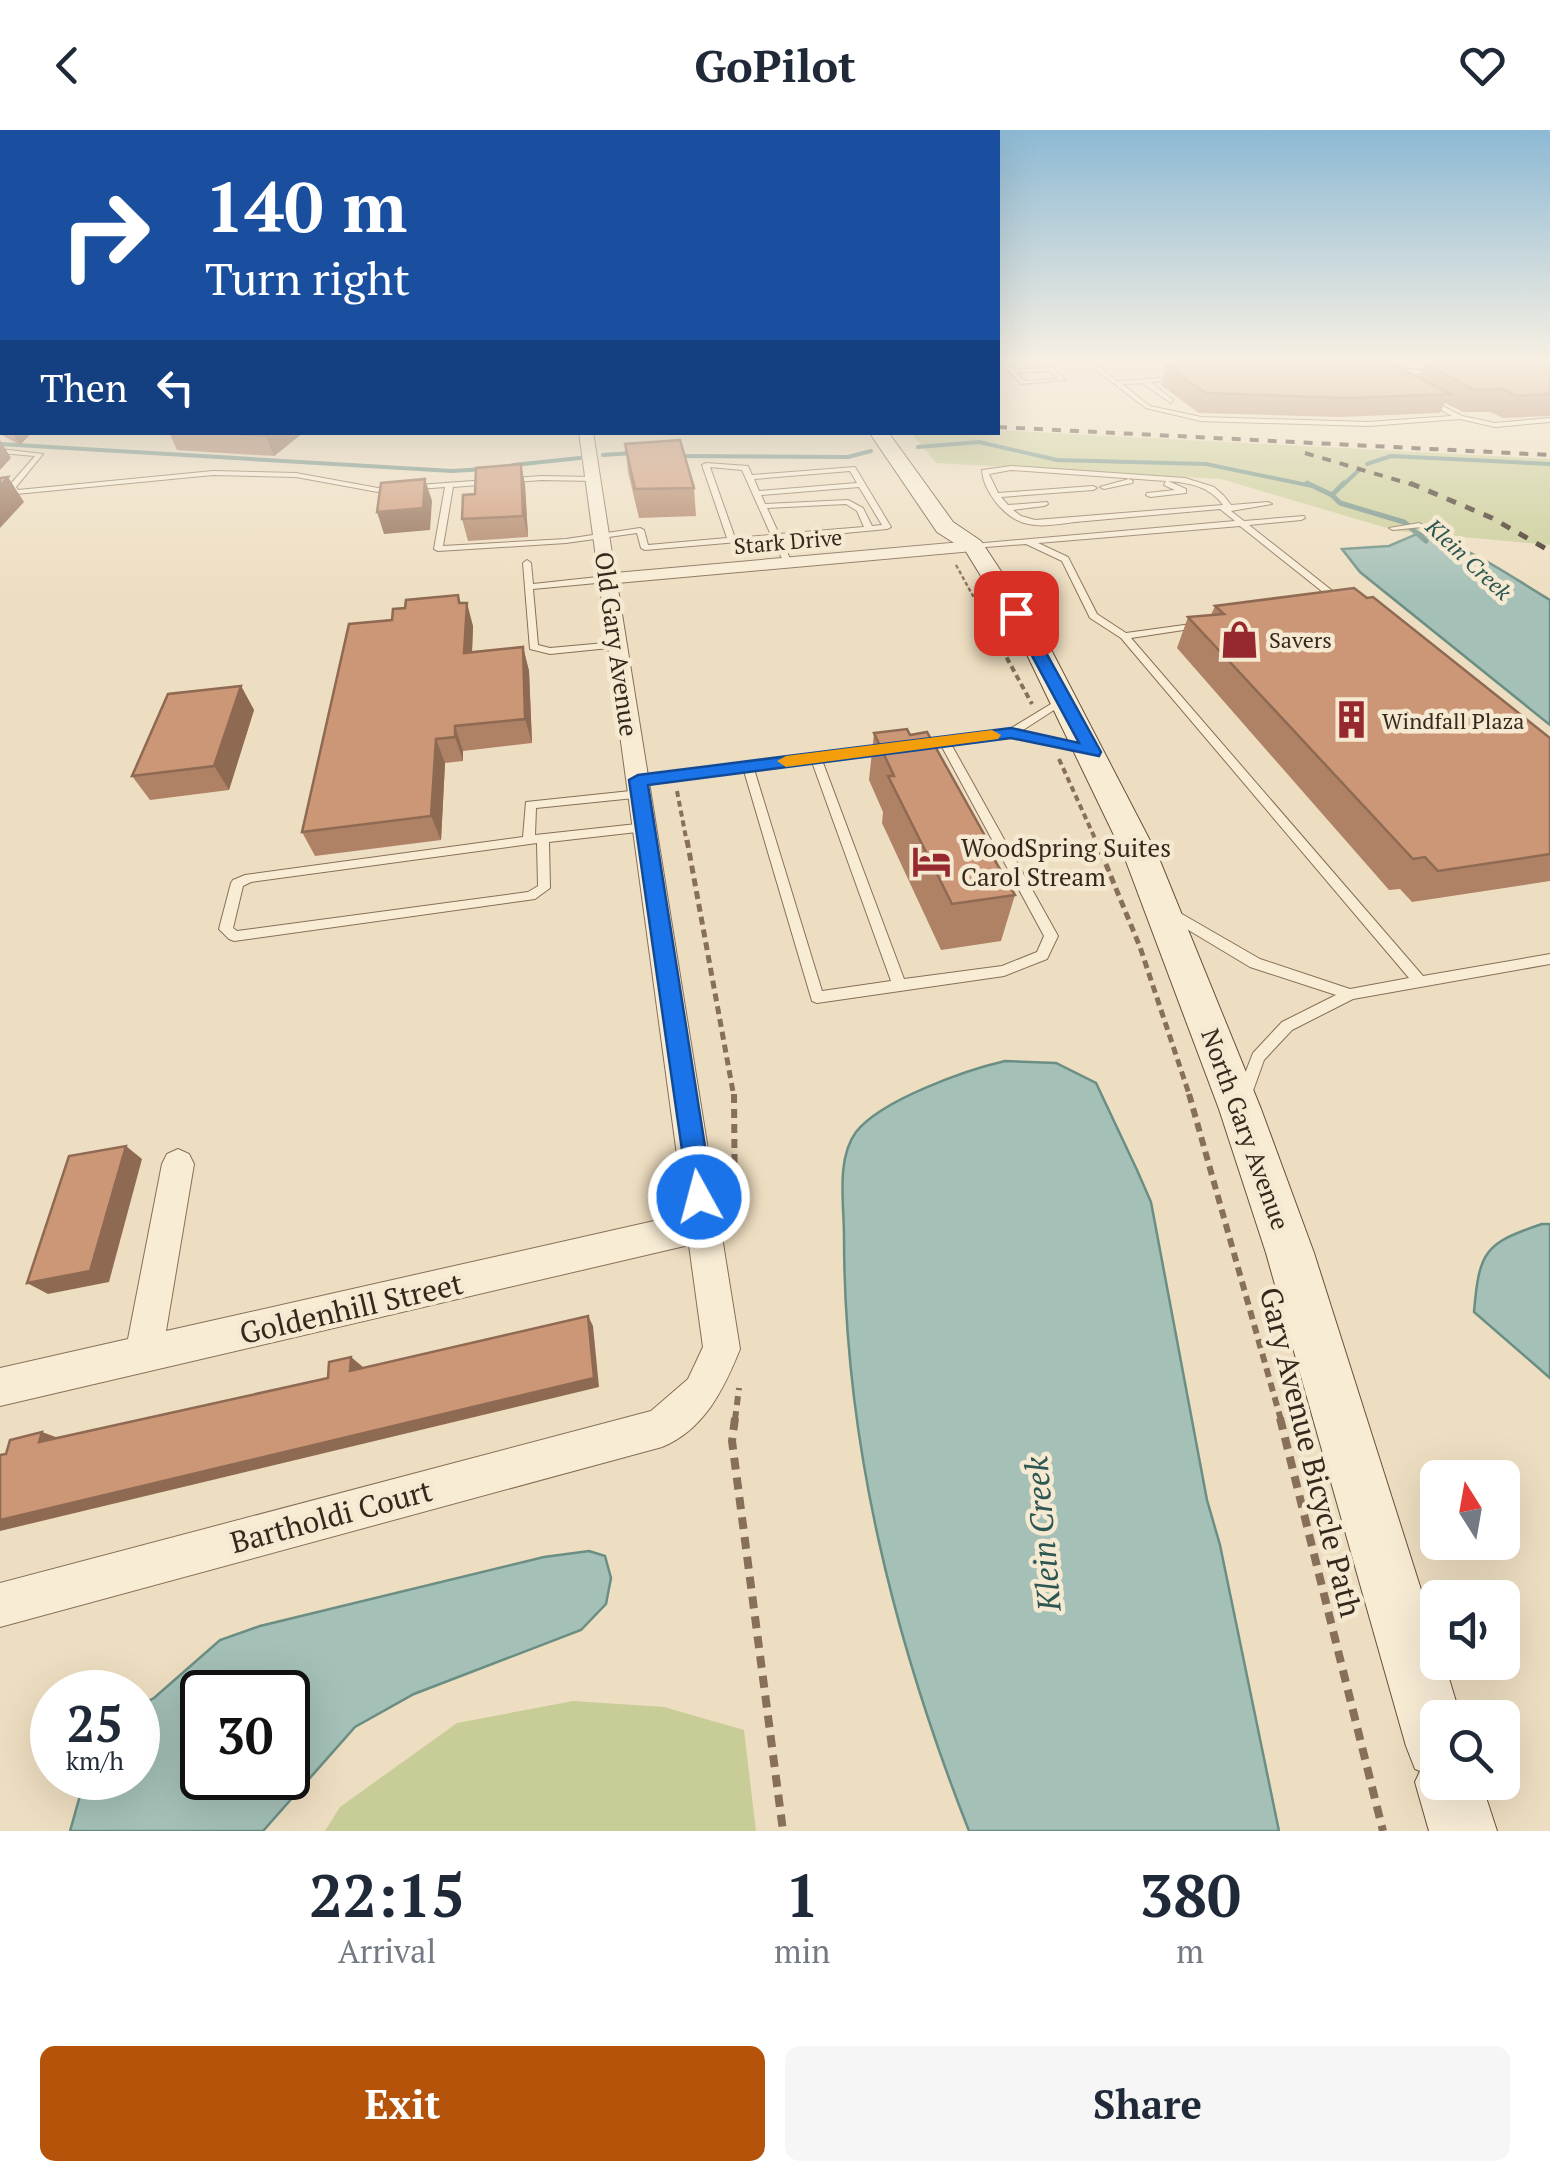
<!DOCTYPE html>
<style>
:root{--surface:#fff;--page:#f6f6f7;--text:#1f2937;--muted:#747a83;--accent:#b45309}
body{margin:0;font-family:"PT Serif",serif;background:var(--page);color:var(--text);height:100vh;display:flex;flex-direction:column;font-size:38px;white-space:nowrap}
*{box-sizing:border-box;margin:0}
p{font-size:32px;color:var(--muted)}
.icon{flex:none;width:55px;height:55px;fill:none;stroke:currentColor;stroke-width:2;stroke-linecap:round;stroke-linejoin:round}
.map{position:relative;height:1701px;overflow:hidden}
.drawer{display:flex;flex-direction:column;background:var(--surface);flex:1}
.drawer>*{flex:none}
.banner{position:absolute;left:0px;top:0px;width:1000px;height:305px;box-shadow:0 10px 40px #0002;background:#1a4fa0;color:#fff;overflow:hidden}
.needle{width:65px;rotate:349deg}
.tools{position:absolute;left:1420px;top:1330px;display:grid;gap:20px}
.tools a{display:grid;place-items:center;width:100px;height:100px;border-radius:15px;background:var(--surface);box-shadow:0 10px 40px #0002;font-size:50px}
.speed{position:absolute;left:30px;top:1540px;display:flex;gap:20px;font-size:50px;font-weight:700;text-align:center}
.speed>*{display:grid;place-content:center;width:130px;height:130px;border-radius:50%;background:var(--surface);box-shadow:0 10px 40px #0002;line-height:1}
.speed small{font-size:25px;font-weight:400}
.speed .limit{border:5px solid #111;border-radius:15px;background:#fff;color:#111}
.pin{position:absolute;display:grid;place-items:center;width:85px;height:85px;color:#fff;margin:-42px;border-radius:20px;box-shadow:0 5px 15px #0006}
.me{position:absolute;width:110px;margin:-55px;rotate:353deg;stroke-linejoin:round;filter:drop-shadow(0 0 8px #0008)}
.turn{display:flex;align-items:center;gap:35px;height:210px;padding:0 40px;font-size:45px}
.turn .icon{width:130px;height:130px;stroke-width:2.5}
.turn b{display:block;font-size:70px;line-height:85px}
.then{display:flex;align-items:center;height:95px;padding:0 40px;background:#0003;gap:20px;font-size:38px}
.eta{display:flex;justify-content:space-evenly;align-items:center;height:170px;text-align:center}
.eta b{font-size:60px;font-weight:700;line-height:70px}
.button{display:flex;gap:20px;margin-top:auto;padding:20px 40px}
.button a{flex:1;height:115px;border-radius:15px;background:var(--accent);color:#fff;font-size:40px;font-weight:700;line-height:115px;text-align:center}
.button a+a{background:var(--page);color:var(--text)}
header{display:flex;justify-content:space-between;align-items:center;height:130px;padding:0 40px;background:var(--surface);font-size:45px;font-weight:700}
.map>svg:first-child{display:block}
</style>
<header><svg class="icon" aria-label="back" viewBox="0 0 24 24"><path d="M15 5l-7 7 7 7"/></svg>GoPilot<svg class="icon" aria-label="heart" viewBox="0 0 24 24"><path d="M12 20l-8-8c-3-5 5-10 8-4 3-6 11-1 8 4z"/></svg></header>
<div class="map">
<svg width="1550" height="1701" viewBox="0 0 1550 1701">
<rect width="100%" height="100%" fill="#eedec1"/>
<g fill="#c8cc96">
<path d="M998,300l552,29v86l-153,-14 -176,-52 -285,-16 -25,-30z"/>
<path d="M573,1571l91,6 80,23 12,101h-431l15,-24 117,-84z"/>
</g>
<g fill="#a4c0b7" stroke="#6b8e84" stroke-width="2.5" fill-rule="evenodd">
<path d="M1419,403c59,18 81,37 131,67v125l-190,-153 -18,-23 47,-3z"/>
<path d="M1005,931l51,2 40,20 41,87 14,32 56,298 13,45 59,286h-310c-75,-191 -125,-389 -125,-595 0,-32 -8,-77 12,-104 25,-32 110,-62 149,-71z"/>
<path d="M1542,1094h8v154l-76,-66c5,-61 11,-69 68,-88z"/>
<path d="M589,1421l16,5 6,22 -5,26 -25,26 -167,64 -59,33 -92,104h-193l15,-53h53v-72l16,-8 66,-58 40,-14 284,-69zM288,1562v86h-86v-86z"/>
</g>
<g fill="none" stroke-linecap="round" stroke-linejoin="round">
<g stroke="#6b8e84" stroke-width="4">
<path d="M0,314l452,27 33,-2"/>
<path d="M918,317l61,-5 78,18 149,4 106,22"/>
<path d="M603,325l30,-2"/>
<path d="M677,326l171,1 23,-6"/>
<path d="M1367,334l24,-8 159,8"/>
<path d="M513,335l67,-7"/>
<path d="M1342,356l18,-17"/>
</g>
<g stroke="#6b8e84" stroke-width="5">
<path d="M1307,353l25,12"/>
<path d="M1344,353l-12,12 8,8 64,19 22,19"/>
</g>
<defs>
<g id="lane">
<path d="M999,231h7l7,8 39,-1 14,12 -45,4zM1049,241l9,8 -33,2 -9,-8z"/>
<path d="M1084,231h7l26,20 65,-4 -2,3 -30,2 23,18 -2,3 -29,-20 -20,1 28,22 51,11 167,5 84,-6 -25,-14 2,-3 33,17 33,7 55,-5v4l-55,5 -35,-8 -92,7 -167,-5 -55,-13z"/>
<path d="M1388,237l48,5 3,2 -3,2 -50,-6z"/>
<path d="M0,319l43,5 -27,33 2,3 195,-19 83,2 82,15 163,-12 52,1 4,2 -4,2 -52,-1 -88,7 -10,59 123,-7 74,-11 4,2 4,15 79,-7 -25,-73 4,-2 42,3 4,9 103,-8 36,60 -4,2 -106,10 11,24 -4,3 -4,-3 -11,-24 -128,11 -4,-2 -4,-15 -71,10 -128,8 -4,-2 11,-62 -67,5 -82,-15 -83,-2 -197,19 -8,-7 27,-31 -35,-3zM710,337l32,3 29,65 -36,3zM850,341l7,12 -98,8 -5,-12zM859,357l23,38 -10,1 -9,-18 -15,-8 -83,4 -4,-9zM846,374l11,7 7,16 -85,7 -12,-26z"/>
<path d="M1011,336l174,12 29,9 10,9 7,9 37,-3 4,2 -41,7 13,10 60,-5 1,2 -4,2 -52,5 95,75v4h-6l-98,-78 -202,17 30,14 29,57 29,19 80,-11 2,2 -5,3 -72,11 292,338 127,-22v10l-197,35 -61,31 -28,30 -15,42 -5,2 -5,-2 -3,-5 17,-44 29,-31 54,-27 -86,-28 -85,-51 -1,-3 1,-3h10l85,49 90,30 59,-11 -288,-340 -31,-20 -28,-57 -36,-17 -53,4 -4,-2 4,-2 262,-23 -15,-12c-44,4 -89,8 -134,12 -20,1 -42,8 -62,2 -20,-6 -41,-32 -42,-53zM1011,340l155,11 -2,4 11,5 -28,3 -1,2 4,2 36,-4v-4l-18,-8c22,2 41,5 55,24l-188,15 -14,-4 -8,-6 31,-4 4,-2 -1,-2 -39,3 -7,-8 92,-7 4,-2 -4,-2 -95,7 -9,-19z"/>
<path d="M1129,349l4,2 -1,2 -28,6 -4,-2z"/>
<path d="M1419,393l4,2 -1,2 -29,3 -4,-2z"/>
<path d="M527,430l4,3 2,21 74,-8 4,3 -4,3 -74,7 5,56 12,3 66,-6 5,3 -2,2 -69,7 -20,-5 -7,-86z"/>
<path d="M1064,566l5,3 -1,2 -48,31 71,17v4l-4,1 -76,-18 -60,8 107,192 -11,23 -43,17 -187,27 -5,-2 -68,-230 -106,14 -6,-4 6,-4 256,-31v4l-4,1 -68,9 82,219 98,-13 35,-14 7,-16 -103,-191 -25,3 -5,-3 5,-3 92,-12zM812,632l79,219 -69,10 -68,-222z"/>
<path d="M640,660l6,4 -2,3 -108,11 -1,27 111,-12 6,4 -6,4 -97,11 1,46 -15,11 -301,42 -5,-2 -10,-10 12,-46 2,-3 12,-5 278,-38 3,-35zM537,713l1,43 -10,6 -291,39 -4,-3 10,-42 8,-4z"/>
</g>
<path id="street" d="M579,302h14l22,141 358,-32 8,5 -8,5 -356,32 123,766c-16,40 -36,81 -78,98l-662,180v-44l651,-172 37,-32 15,-32 -14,-102 -689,161v-38l128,-29 34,-175 5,-10 11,-5 11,5 5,10 -28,167 519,-117z"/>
<path id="secondary" d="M869,302h19l65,90 28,19 64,97 113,218 103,253 53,144 124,390v19h6l17,56h-23v64h43l16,49h-68l-14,-49 5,-11 -5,-2 -9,-23 -140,-493 -47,-144 -95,-253 -105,-218 -54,-88 -28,-18z"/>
</defs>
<use href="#lane" stroke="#876f59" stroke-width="2"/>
<use href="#street" stroke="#876f59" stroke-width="2"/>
<use href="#secondary" stroke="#69513c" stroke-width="2"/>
<path stroke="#876f59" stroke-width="2.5" stroke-dasharray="4 2.5" stroke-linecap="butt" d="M956,435l43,78"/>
<g stroke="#876f59" stroke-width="4" stroke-dasharray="6 4" stroke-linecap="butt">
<path d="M997,510l35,64"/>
<path d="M1059,629l38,84"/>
<path d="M677,661l10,52"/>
</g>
<g stroke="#876f59" stroke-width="5" stroke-dasharray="8 5" stroke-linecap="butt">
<path d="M687,710l47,257"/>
<path d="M1096,710l44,107 50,150"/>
</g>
<g stroke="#876f59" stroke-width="6" stroke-dasharray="9 6" stroke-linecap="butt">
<path d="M734,964l1,130"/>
<path d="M1189,964l92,326"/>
<path d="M735,1290l4,-32"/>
</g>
<g stroke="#876f59" stroke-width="8" stroke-dasharray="12 8" stroke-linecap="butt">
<path d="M735,1288l-3,23 51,390"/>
<path d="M1280,1288l103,413"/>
</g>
<use href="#lane" fill="#f8ecd5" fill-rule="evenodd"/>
<use href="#street" fill="#f8ecd5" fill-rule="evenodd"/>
<use href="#secondary" fill="#f8ecd5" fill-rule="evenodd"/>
<g stroke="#37281d" stroke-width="4" stroke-dasharray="9 9" stroke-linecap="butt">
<path d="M998,297l552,28"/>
<path d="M1305,323l112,33"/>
</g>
<path stroke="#37281d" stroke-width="5" stroke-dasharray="10 10" stroke-linecap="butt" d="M1410,353l82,35 58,33"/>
</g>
<g fill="#af8266">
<path d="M1550,231v55l-47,2 -13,-6h-27l-18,-9 -5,10 -100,4 -141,-4 -38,-28 5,-19 252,12 7,-14z"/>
<path d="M0,244h2v58h30l-12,13 -20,-11z"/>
<path d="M169,302h135l-30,24 -97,-6z"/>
<path d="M625,314l69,44 2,28 -57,2 -11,-46z"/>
<path d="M521,334l4,21 3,52 -60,4 -6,-22 13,-25z"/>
<path d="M458,465l3,8 12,23 -1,26 51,-5 6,24 3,72 -69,8v10l-18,2 -4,77 -126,16 -13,-24 90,-212 13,-12z"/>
<path d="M1215,476l335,132v143l-138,21 -12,-13 -11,1 -212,-242 11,-31 23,-2z"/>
<path d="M241,556l13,24 -25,80 -79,10 -18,-24z"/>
<path d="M874,603l36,2 84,117 -1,5 22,38 -14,46 -60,9 -59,-127 1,-11 -14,-32z"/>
</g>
<g fill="#8f6a53">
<path d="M12,302h20l-12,13z"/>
<path d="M270,302h34l-30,24 -8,-20z"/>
<path d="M0,310l11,18 -11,12z"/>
<path d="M521,334l4,21 3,52 -5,-21z"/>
<path d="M8,347l16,25 -24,26v-42z"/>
<path d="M425,349l7,22 -2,29 -46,4 -7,-22z"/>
<path d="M458,465l7,23 2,-15 6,23 -2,51 -7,-24z"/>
<path d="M523,517l6,24 3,72 -7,-24z"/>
<path d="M241,556l13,24 -25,80 -15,-24z"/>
<path d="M455,596l8,25v10l-8,-24z"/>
<path d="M436,609l9,24 -4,77 -10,-24z"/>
<path d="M126,1016l16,13 -33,123 -61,12 -21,-11z"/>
<path d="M588,1186l5,10 6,61 -599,144v-11z"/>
<path d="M351,1227l12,10 -1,13 -12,-9z"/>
<path d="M42,1302l22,8 -25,2z"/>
</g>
<g fill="#cc9777" stroke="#8f6a53" stroke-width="2.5">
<path d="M1240,231h146l64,33 -101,4 -143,-5 -40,-27z"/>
<path d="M1461,231h89v33l-34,2 -13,-7 -28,1 -50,-26z"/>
<path d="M0,244h2v48l-2,-1z"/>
<path d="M206,302h64l-4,4z"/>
<path d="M680,310l14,48 -59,1 -10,-45z"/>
<path d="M521,334l2,52 -61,3 1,-24 12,-1 1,-26z"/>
<path d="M8,347l-8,9v-8z"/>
<path d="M425,349l-2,29 -46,4 4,-29z"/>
<path d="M1354,458l13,10 6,-1 177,141v116l-112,17 -13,-14 -12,2 -225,-242 36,-3 -9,-8z"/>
<path d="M458,465l1,8h8l-3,50 59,-6 2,72 -70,7v11l-19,2 -5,77 -129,16 47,-208 43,-4 1,-11 12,-1 1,-8z"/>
<path d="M241,556l-27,80 -82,10 36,-82z"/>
<path d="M907,599l3,6 17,-3 67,120h-4l25,43 -63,9 -64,-128h6l-20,-43z"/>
<path d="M126,1016l-36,125 -63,12 42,-127z"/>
<path d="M588,1186l6,62 -594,142v-65l6,-1 4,-14 32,-8 -3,10 289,-64 1,-16 22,-5 -1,14z"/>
</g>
<linearGradient id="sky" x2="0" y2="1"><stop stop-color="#8db9d4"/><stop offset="0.49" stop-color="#f7f0e3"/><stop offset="1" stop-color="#f7f0e3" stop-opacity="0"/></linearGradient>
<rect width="1550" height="469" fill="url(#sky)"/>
<path fill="#1a73e8" stroke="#114b97" stroke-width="2.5" d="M1016,478l8,5 77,139 -2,4 -88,-18 -363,47 65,412 -4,9 -10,4 -9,-4 -61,-426 9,-5 373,-47 68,15 -70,-130z"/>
<path fill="#f59e0b" d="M992,600l9,5 -3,4 -212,28 -9,-6 9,-5z"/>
<defs>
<symbol id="shop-bare" viewBox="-9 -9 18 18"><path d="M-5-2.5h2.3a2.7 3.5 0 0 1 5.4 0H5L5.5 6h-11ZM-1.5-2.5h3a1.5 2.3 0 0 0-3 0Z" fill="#96292f" stroke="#f5e9d1" stroke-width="2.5" paint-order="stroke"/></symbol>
<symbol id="building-bare" viewBox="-9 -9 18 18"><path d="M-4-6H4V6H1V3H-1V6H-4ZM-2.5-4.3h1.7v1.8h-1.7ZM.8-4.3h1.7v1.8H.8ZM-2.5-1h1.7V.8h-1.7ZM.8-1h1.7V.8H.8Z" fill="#96292f" stroke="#f5e9d1" stroke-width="2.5" paint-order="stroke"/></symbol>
<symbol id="hotel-bare" viewBox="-9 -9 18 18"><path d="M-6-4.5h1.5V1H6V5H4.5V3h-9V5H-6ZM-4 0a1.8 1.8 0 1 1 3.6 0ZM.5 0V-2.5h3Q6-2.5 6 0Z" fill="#96292f" stroke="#f5e9d1" stroke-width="2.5" paint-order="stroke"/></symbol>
</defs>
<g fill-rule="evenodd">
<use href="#shop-bare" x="1212" y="482" width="55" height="55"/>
<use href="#building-bare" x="1324" y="562" width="55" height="55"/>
<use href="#hotel-bare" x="904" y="704" width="55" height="55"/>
</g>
<g text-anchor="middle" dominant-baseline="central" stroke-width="9" stroke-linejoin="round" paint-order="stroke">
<g font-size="22" fill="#37281d" stroke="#f5e9d1">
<text transform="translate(788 411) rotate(-5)">Stark Drive</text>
</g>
<g font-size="22" font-style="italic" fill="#2c5752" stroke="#f5e9d1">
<text transform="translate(1469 429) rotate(43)">Klein Creek</text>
</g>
<g font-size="22" fill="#37281d" stroke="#f5e9d1" text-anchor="start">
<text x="1269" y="509">Savers</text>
<text x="1382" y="590">Windfall Plaza</text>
</g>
<g font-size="25" fill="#37281d" stroke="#f5e9d1">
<text transform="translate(617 514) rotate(82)">Old Gary Avenue</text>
<text transform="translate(1246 999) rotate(70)">North Gary Avenue</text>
</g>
<g font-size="25" fill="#37281d" stroke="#f5e9d1" text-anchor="start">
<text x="961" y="717">WoodSpring Suites<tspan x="961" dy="29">Carol Stream</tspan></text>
</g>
<g font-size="30" fill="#37281d" stroke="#f5e9d1">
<text transform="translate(351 1178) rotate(-13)">Goldenhill Street</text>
<text transform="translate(1311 1322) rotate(76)">Gary Avenue Bicycle Path</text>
<text transform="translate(331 1386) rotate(-15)">Bartholdi Court</text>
</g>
<g font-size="32" font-style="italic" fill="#2c5752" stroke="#f5e9d1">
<text transform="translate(1042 1404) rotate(-95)">Klein Creek</text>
</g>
</g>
</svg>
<div class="tools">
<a><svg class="needle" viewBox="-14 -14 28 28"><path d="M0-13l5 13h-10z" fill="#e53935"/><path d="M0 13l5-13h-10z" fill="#747a83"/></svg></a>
<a><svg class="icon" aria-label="sound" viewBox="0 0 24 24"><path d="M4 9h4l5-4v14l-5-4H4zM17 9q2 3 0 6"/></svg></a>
<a><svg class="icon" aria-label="search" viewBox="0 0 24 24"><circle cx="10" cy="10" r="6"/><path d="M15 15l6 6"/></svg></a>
</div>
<div class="speed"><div>25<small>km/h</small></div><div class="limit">30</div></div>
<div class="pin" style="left:1016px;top:483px;background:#d93025"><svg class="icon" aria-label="arrive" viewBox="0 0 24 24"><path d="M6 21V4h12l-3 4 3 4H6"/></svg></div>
<svg class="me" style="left:699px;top:1067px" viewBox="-20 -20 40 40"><circle r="17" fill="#1a73e8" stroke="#fff" stroke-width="3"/><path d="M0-11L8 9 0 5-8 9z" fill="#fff"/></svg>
<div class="banner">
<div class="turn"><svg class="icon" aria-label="right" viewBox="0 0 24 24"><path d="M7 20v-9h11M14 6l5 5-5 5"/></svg><div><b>140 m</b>Turn right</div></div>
<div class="then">Then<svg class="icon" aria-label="left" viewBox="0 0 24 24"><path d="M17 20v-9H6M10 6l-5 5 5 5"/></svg></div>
</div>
</div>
<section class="drawer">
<div class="eta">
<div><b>22:15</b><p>Arrival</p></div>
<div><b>1</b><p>min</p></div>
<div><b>380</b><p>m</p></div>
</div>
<div class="button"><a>Exit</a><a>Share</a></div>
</section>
